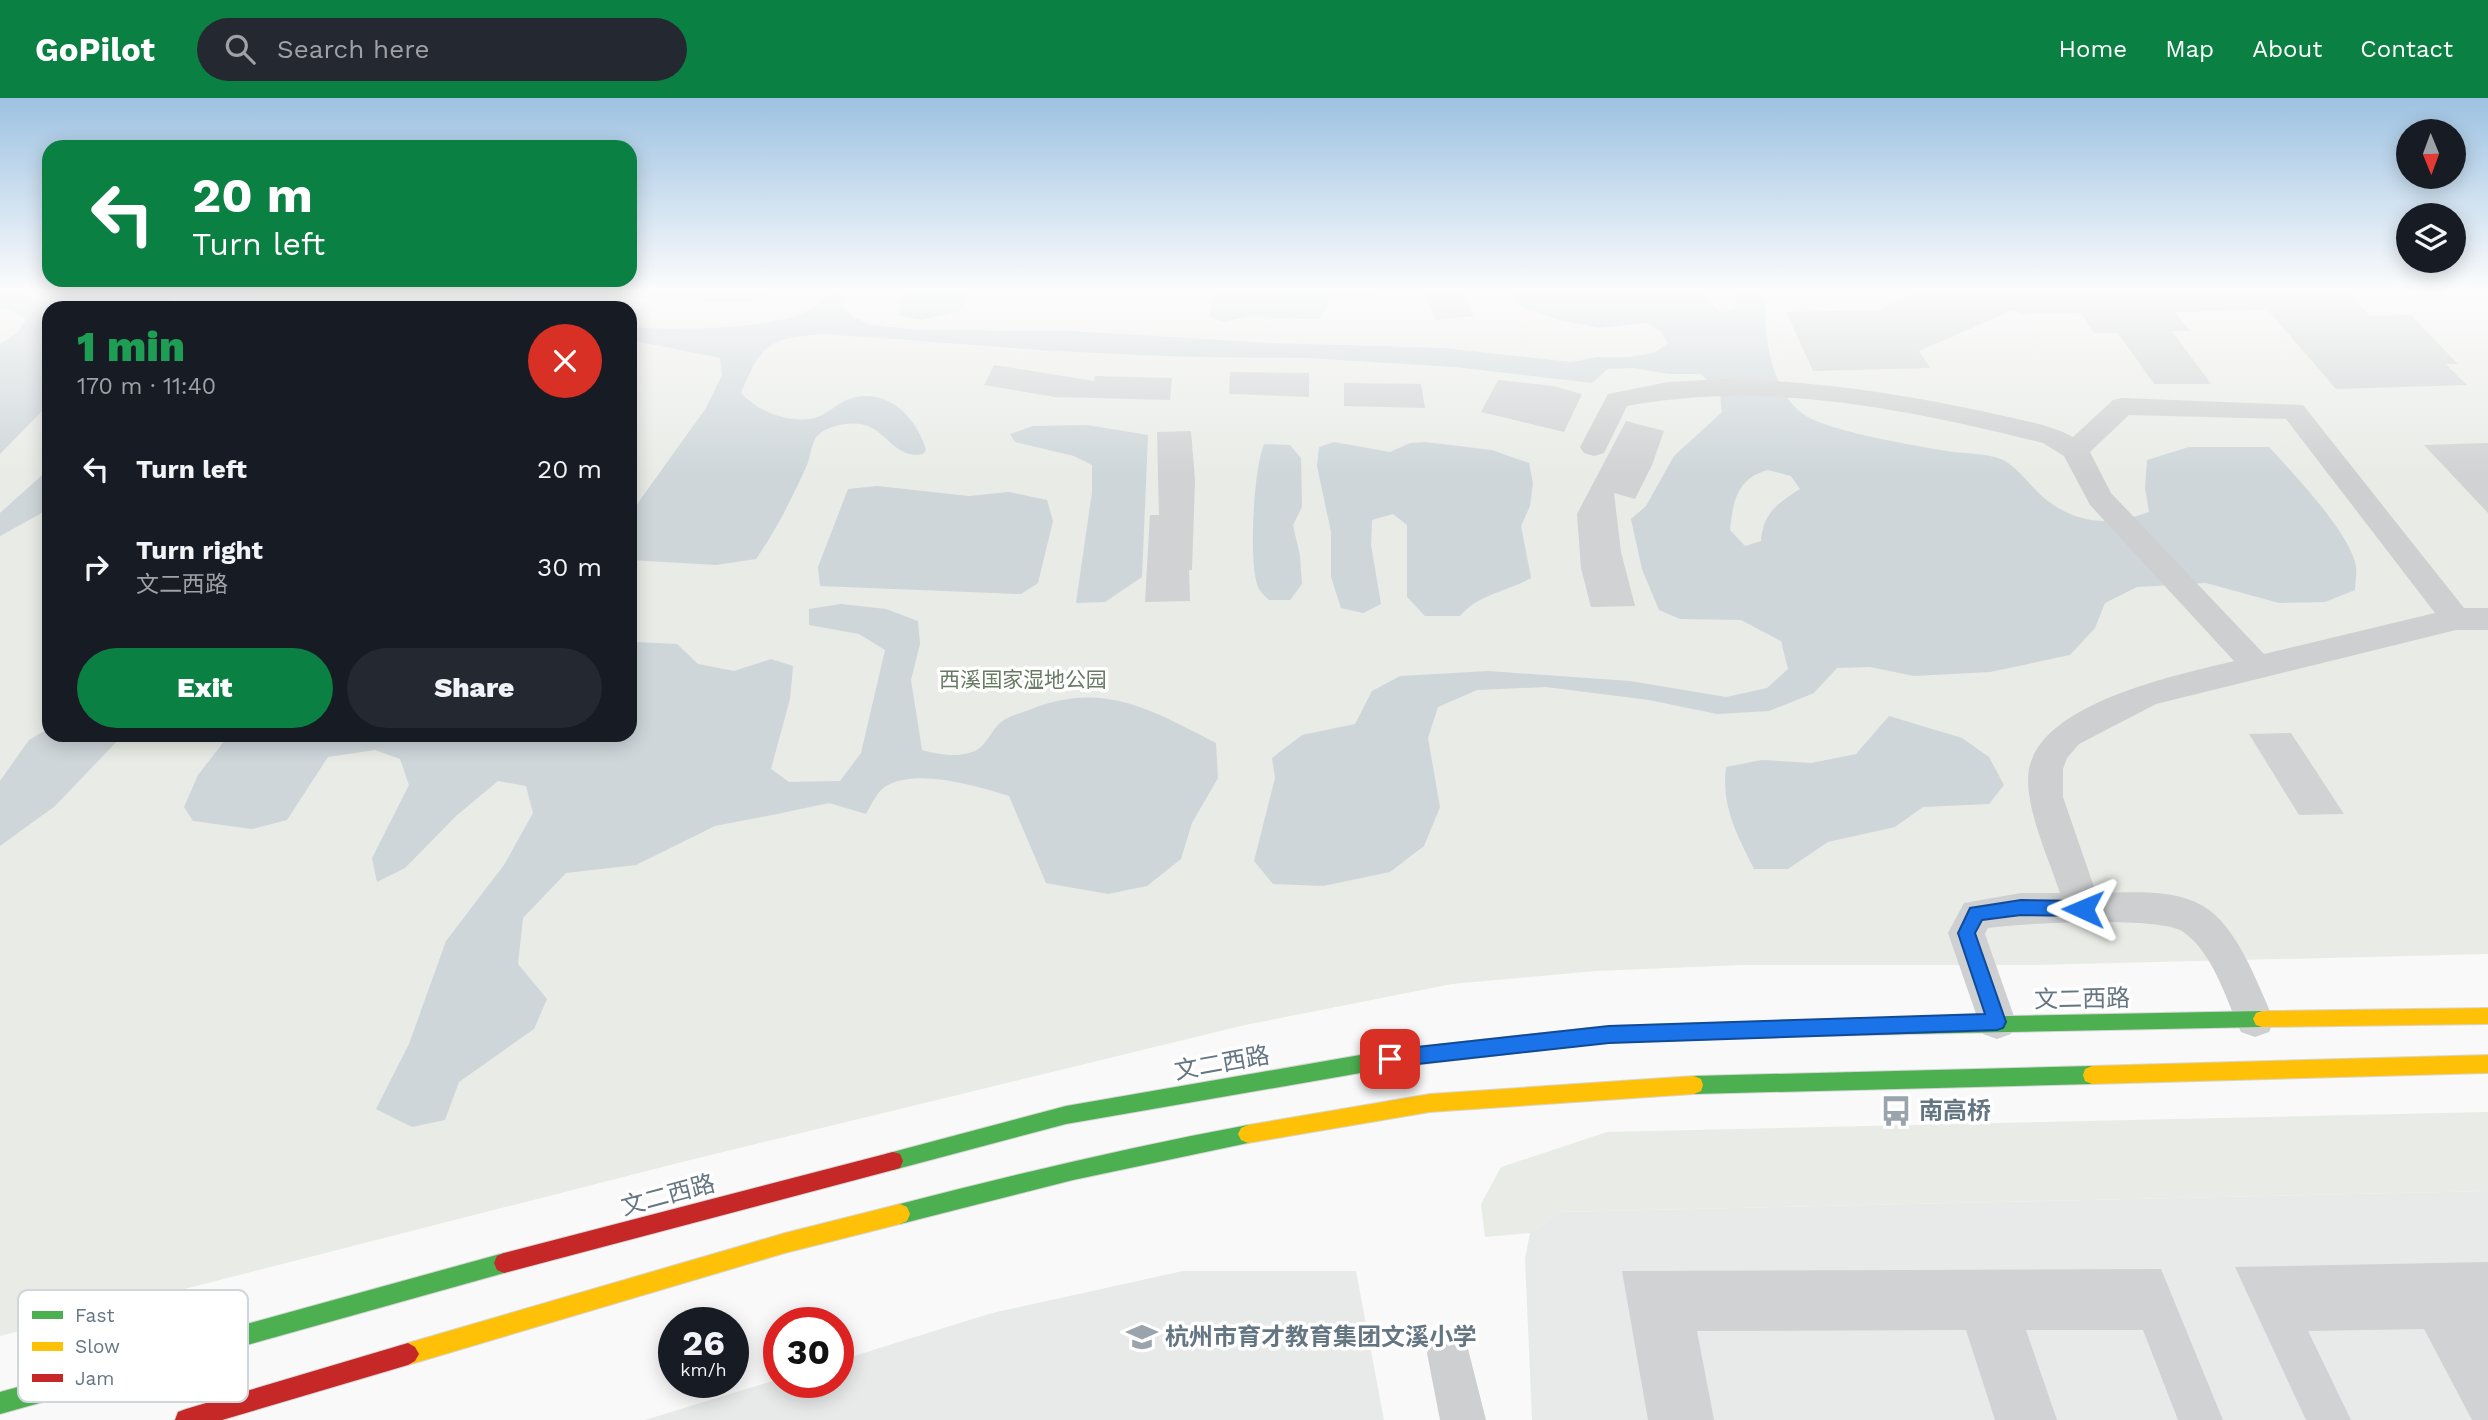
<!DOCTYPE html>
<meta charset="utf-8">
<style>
:root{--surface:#171b24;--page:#242831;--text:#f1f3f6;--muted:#9ea1a6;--accent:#0b8043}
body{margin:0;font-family:"Work Sans","Noto Sans SC",sans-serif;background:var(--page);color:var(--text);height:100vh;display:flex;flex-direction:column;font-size:26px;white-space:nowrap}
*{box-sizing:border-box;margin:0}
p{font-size:23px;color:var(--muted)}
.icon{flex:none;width:38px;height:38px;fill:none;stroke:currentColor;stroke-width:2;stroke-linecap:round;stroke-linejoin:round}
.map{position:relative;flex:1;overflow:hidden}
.details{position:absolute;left:42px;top:203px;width:595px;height:441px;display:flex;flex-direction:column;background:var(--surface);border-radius:21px;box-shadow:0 4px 18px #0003}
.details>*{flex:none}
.top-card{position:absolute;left:42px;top:42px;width:595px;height:147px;border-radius:21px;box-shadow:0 4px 18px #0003;background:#0b8043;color:#fff;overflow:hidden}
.needle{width:46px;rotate:179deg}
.buttons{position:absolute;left:2396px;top:21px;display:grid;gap:14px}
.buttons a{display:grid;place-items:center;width:70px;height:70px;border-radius:50%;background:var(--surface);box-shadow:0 4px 18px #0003;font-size:35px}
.speed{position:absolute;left:658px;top:1209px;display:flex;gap:14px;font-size:35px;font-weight:700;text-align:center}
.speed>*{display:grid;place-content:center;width:91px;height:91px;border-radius:50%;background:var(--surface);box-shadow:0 4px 18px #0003;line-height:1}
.speed small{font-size:18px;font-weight:400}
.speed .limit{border:10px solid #d22;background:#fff;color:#111}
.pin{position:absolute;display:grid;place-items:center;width:60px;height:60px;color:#fff;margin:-30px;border-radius:14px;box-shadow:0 4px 10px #0006}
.me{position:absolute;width:77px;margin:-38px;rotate:271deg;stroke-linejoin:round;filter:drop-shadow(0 0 5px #0008)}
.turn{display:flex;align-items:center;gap:24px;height:147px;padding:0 35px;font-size:32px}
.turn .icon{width:91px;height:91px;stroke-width:2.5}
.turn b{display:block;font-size:49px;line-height:60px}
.round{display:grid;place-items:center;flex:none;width:74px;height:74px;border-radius:37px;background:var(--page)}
.head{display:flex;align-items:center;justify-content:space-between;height:119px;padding:0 35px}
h1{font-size:42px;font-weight:800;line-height:52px;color:#1e9e55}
.cta{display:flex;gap:14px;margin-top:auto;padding:14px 35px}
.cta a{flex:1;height:80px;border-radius:42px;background:var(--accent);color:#fff;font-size:28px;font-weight:800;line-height:80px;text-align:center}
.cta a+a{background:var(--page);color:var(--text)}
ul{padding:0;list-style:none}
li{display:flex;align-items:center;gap:21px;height:98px;padding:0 35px}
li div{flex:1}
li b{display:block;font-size:26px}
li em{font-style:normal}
header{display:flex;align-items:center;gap:42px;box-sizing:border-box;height:98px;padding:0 35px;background:var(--accent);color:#fff}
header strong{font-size:33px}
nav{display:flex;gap:38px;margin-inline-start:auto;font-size:24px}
.search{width:490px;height:63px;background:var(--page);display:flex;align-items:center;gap:18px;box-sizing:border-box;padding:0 24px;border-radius:38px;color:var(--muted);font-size:26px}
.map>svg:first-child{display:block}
</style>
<header>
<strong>GoPilot</strong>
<div class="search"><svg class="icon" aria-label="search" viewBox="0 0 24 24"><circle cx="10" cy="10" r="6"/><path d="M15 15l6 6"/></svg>Search here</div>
<nav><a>Home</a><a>Map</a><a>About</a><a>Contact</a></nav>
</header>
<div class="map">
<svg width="2488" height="1322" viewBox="0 0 2488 1322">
<rect width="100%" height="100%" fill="#f9f9f9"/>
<g fill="#e8e9e9">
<path d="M2488,1093v229h-956l-7,-161 5,-26 29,-21z"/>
<path d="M1183,1173h173l28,149h-739l134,-41v3h59v-21l154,-48z"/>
</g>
<g fill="#e8ebe6" fill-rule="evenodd">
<path d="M0,192h2488v664l-454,11h-293l-145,6 -144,13 -207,41 -567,138 -678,173zM49,210h581v427h-581z"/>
<path d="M2488,1014v79l-929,21 -29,21 -45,4 -4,-33 20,-37 106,-35z"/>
</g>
<g fill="#ced6d9" fill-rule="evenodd">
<path d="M0,192h179l-17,18h-113v96l-49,50v-110l17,-11 9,-14 -14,-9h-12z"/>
<path d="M477,192h302l-10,8 -21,5z"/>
<path d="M828,192h19l-5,15 10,11 19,9 48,5 149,1 204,12 171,5 128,14 26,-5h31l26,-4 14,-10 -8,-12 -14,-8 -47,5 -39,-8 -38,-12 -15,-18h191l23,23 15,-6v-17h29c-2,38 4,100 38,124 23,17 113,32 144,37 17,3 44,2 58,10 15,9 26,26 39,37 33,27 67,28 105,14l-4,-24 2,-28 42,-13h80c23,25 83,88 87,120 1,7 -1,16 -1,23l-30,12 -46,1 -73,-20 -69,4 -32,16 -10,25 -25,27 -80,17 -76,4 -44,-9 -33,1 -23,25 -45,18 -52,3 -68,-14 -103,-13 -69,3 -39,17 -10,31 12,69 -16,39 -34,26 -67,14 -50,-2 -19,-23 21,-83 -3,-20 30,-23 53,-11 17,-33 28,-15 88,-5 142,10 96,16 41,-9 21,-19 -7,-28 -40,-21 -61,-1 -21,-9 -17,-41 -11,-50 15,-13 28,-50 48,-44 -2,-18 -19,-20h-33l-34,-6 -26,1 -16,14 -138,-16 -147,-9 -119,-1 -134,-6 -229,-17c-55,4 -63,8 -84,59 16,18 44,29 69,26 16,-2 25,-15 39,-20 37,-13 68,18 77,51l-3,4c-26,5 -34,-19 -55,-28 -13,-6 -40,-1 -50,9 -7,7 -7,21 -11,30 -15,33 -30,64 -51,94l-40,6 -86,-5v-46l76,-106 16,-33 -2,-17 -90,-18v-13c36,3 189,7 198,-37zM1768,372l23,6 9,13c-23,15 -37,24 -39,52l-16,5 -15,-16c3,-29 7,-52 38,-60z"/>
<path d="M901,192h69l-11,21 -37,9 -22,-4z"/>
<path d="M1212,192h162l1,6 -46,2 -3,12 -8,9 -71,-2 -23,5 -14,-5z"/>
<path d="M1087,327l61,10 -6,142 -37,25 -29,1 16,-111v-27l-18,-9 -59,-14 -5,-8 23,-8z"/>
<path d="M1334,344l56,10 20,-9 15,-1 67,8 37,13 4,20 -3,23 -9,20 10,52c-25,14 -53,16 -71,38h-35l-18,-19v-72l-14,-11 -21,6 -1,25 10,59 -18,9 -22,-5 -10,-31v-45l-14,-66 2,-19z"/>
<path d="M1264,346l26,1 11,13 1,49 -9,18 7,31 2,28 -12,16h-21c-3,-3 -9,-8 -11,-13 -10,-25 -4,-119 6,-143z"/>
<path d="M49,371v40l-49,27v-23z"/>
<path d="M877,388l92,10 40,-4 38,8 6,21 -15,62 -17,11 -201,-8 -2,-19 30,-78z"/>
<path d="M841,506l45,5 32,12 2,23 -9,36 11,70c17,5 47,10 61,-5 7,-8 12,-20 21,-25 8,-5 21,-8 30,-12 71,-27 119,3 182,35l2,35 -26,45 -11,36 -34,27 -39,8 -62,-11 -37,-87c-32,-10 -101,-31 -128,-6 -6,6 -11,17 -15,24l-37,-11 -47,10 -67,13 -79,39 -70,8 -43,45 -5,46 29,35 -13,30 -75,53 -14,38 -33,7 -36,-18 33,-65 37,-103 58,-76 29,-52 -7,-27 -28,-5 -42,35 -51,52 -28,14 -5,-24 37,-73 -9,-26 -25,-9 -47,7 -41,63 -35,9 -59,-8 -9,-14 14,-32 31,-40h401v-92l6,-1 41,2 21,20 36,7 37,-12 22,7 -3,33 -19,70 18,13 51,-1 21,-28 24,-103 -26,-16 -50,-9v-16z"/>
<path d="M1889,618l73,22 27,19 15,28 -15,19 -66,3 -28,20 -67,15 -40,27h-34c-17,-34 -33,-63 -28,-102l36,-7 49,3 45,-9z"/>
<path d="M49,630v7h74l-68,71 -55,40v-65l29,-41z"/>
</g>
<g fill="#d0d2d3">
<path d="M1423,192h36l15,26 -38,4z"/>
<path d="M1922,192h424l24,26 41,-1 47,49h-12l21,21 -131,4 -71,-82v3l-90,2 15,19h-18l39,53h-57l-36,-51h-24l-13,-20 -61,1 -7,-4 -94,41 11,17 -117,3 -27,-59 93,-2z"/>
<path d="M994,267l100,16 1,-5 77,2 -2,22 -115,-3 -71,-12z"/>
<path d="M1230,274l79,1v24l-80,-3z"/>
<path d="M1498,282l55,6 29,8 -18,38 -83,-20z"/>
<path d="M1344,285l77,1 4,24 -81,-2z"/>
<path d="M1626,323l38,10 -12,34 -17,34 -21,-6 7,59 14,54 -44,1 -10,-39 -4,-54z"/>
<path d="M1191,333l4,49 -3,90h-3l1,31 -45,1 5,-87h9l-2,-83z"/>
<path d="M2488,345v70l-64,-68z"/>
<path d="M2291,635l53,81 -45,1 -50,-81z"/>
<path d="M2488,1164v158h-16l-48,-91 -116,2 43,89h-45l-71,-153z"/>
<path d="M2161,1171l62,151h-45l-35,-90h-117l31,90h-62l-29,-90 -269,1 17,89h-66l-26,-149z"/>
</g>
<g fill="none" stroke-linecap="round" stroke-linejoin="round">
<defs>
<g id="fast">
<path d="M2262,913l6,2 3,6 -3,6 -6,2 -451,9 -6,-2 -3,-6 3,-6 6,-2z"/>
<path d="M1389,952l7,3 2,6 -2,6 -7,3 -323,56 -173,46 -7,-2 -3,-7 3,-7 7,-2 173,-46z"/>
<path d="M2092,968l7,3 2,6 -2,6 -7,3 -398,10 -7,-3 -2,-6 2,-6 7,-3z"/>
<path d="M1248,1027l7,3 3,6 -3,6 -7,3 -175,37 -173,44 -7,-3 -3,-7 3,-7 7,-3c115,-30 231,-57 348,-79z"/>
<path d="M504,1155l7,3 3,7 -3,7 -7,3 -504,141v-22z"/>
</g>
<g id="slow">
<path d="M2488,910v16l-226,3 -6,-2 -3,-6 3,-6 6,-2z"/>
<path d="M1811,922l6,2 3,6 -3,6 -6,2 -202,6 -220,26 -7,-3 -2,-6 2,-6 7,-3 220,-24z"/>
<path d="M2488,957v18l-396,11 -7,-3 -2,-6 2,-6 7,-3z"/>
<path d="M1694,978l7,3 2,6 -2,6 -7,3 -264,18 -182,31 -7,-3 -3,-6 3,-6 7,-3 182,-31z"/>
<path d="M900,1106l7,3 3,7 -3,7 -7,3 -115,29 -377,112 -7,-4 -4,-7 4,-7 7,-4 377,-110z"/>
</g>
<g id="jam">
<path d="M893,1054l7,2 3,7 -3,7 -7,2 -389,103 -7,-3 -3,-7 3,-7 7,-3z"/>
<path d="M408,1245l7,4 4,7 -4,7 -7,4 -186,55h-47l3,-8 8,-3z"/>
</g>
</defs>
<use href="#fast" stroke="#d5d6d7" stroke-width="2"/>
<use href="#slow" stroke="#d5d6d7" stroke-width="2"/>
<use href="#jam" stroke="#d5d6d7" stroke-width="2"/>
<g fill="#cecfd0" fill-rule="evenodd">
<path d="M1722,281c90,1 176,14 264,33 28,7 61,11 87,25l40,-37 9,-2 181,7 161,203h24v22h-32l-300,74 -77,40 -12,14 -4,11v28l33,96c33,0 77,-5 107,13 34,19 55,79 71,114l-5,12 -14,5 -14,-5c-15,-33 -28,-80 -59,-101 -25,-15 -161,-8 -194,-3l-3,6 31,88 -5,12 -14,5 -14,-5 -35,-101 16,-30 57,-10h39c-11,-34 -37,-89 -31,-124 13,-67 149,-94 205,-108l-144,-156 -26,-49 -21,-13c-136,-34 -276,-63 -416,-37l-23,47 -10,3 -10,-3 -4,-6 28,-53 60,-12zM2129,317l157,4 149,194 -171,41 -153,-161 -21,-41z"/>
<path d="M1449,1233l16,6 21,83h-46l-13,-67 6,-16z"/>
</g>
<use href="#fast" fill="#4caf50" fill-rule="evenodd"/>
<use href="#slow" fill="#ffc107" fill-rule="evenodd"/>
<use href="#jam" fill="#c62828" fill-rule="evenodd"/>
</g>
<linearGradient id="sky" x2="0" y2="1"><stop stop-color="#9dc2e2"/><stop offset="0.51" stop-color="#fcfcfc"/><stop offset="1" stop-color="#fcfcfc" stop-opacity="0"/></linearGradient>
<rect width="2488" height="377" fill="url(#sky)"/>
<path fill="#1a73e8" stroke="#114b97" stroke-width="2" d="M2021,802l62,1 9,8 -9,7 -62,-1 -39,5 -7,13 31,89 -3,6 -6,2 -388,13 -219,24 -7,-2 -3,-6 3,-7 7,-2 219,-24 376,-12 -27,-81 12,-25z"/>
<defs>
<symbol id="bus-bare" viewBox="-9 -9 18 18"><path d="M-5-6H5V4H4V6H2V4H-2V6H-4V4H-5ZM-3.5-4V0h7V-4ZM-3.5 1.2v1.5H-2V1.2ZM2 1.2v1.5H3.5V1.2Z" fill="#99a4ac" stroke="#fff" stroke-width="2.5" paint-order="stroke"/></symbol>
<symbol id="school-bare" viewBox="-9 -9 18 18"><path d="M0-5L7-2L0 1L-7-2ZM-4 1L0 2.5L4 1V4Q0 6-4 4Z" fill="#99a4ac" stroke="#fff" stroke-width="2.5" paint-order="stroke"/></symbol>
</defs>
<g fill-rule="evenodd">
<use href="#bus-bare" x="1874" y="991" width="44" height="44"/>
<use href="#school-bare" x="1120" y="1217" width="44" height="44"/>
</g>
<g text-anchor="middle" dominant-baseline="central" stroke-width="7" stroke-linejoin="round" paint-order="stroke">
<g font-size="21" fill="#687a64" stroke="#fff">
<text x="1023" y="581">西溪国家湿地公园</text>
</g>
<g font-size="24" fill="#657683" stroke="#fff">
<text transform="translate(2082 901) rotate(-1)">文二西路</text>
<text transform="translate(1222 965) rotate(-10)">文二西路</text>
<text transform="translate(668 1097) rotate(-15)">文二西路</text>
</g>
<g font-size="24" font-weight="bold" fill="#657683" stroke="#fff" text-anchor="start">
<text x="1919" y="1013">南高桥</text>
<text x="1165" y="1239">杭州市育才教育集团文溪小学</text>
</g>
</g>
<rect x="18" y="1192" width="230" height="112" rx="10" fill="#fff" stroke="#d1d6da" stroke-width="2"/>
<rect x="32" y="1213" width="31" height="8" fill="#4caf50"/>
<rect x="32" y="1244" width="31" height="9" fill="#ffc107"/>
<rect x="32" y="1276" width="31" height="8" fill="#c62828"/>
<g font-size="19" fill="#657683">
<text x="75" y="1224">Fast</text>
<text x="75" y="1255">Slow</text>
<text x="75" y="1287">Jam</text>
</g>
</svg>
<div class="buttons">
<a><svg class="needle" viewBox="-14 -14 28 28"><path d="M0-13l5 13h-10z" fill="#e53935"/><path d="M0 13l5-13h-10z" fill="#9ea1a6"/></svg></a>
<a><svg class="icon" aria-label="layers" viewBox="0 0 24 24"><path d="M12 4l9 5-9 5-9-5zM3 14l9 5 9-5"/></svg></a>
</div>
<div class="speed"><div>26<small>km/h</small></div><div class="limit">30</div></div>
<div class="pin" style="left:1390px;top:961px;background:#d93025"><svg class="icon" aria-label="arrive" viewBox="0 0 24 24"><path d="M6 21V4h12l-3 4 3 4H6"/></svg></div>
<svg class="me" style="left:2083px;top:811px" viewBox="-20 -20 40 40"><path d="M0-17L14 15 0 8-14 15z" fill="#1a73e8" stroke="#fff" stroke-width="4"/></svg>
<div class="top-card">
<div class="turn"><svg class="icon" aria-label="left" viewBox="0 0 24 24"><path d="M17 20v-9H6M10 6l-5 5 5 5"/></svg><div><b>20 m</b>Turn left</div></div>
</div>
<section class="details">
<div class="head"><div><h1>1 min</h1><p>170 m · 11:40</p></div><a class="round" style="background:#d93025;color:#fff"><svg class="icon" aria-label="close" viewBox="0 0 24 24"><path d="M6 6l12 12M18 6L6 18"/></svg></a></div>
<ul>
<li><svg class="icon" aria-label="left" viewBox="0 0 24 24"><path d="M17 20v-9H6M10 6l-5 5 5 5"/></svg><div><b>Turn left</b></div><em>20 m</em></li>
<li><svg class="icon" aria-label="right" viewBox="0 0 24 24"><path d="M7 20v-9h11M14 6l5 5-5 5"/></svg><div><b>Turn right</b><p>文二西路</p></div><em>30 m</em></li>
</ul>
<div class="cta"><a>Exit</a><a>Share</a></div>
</section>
</div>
